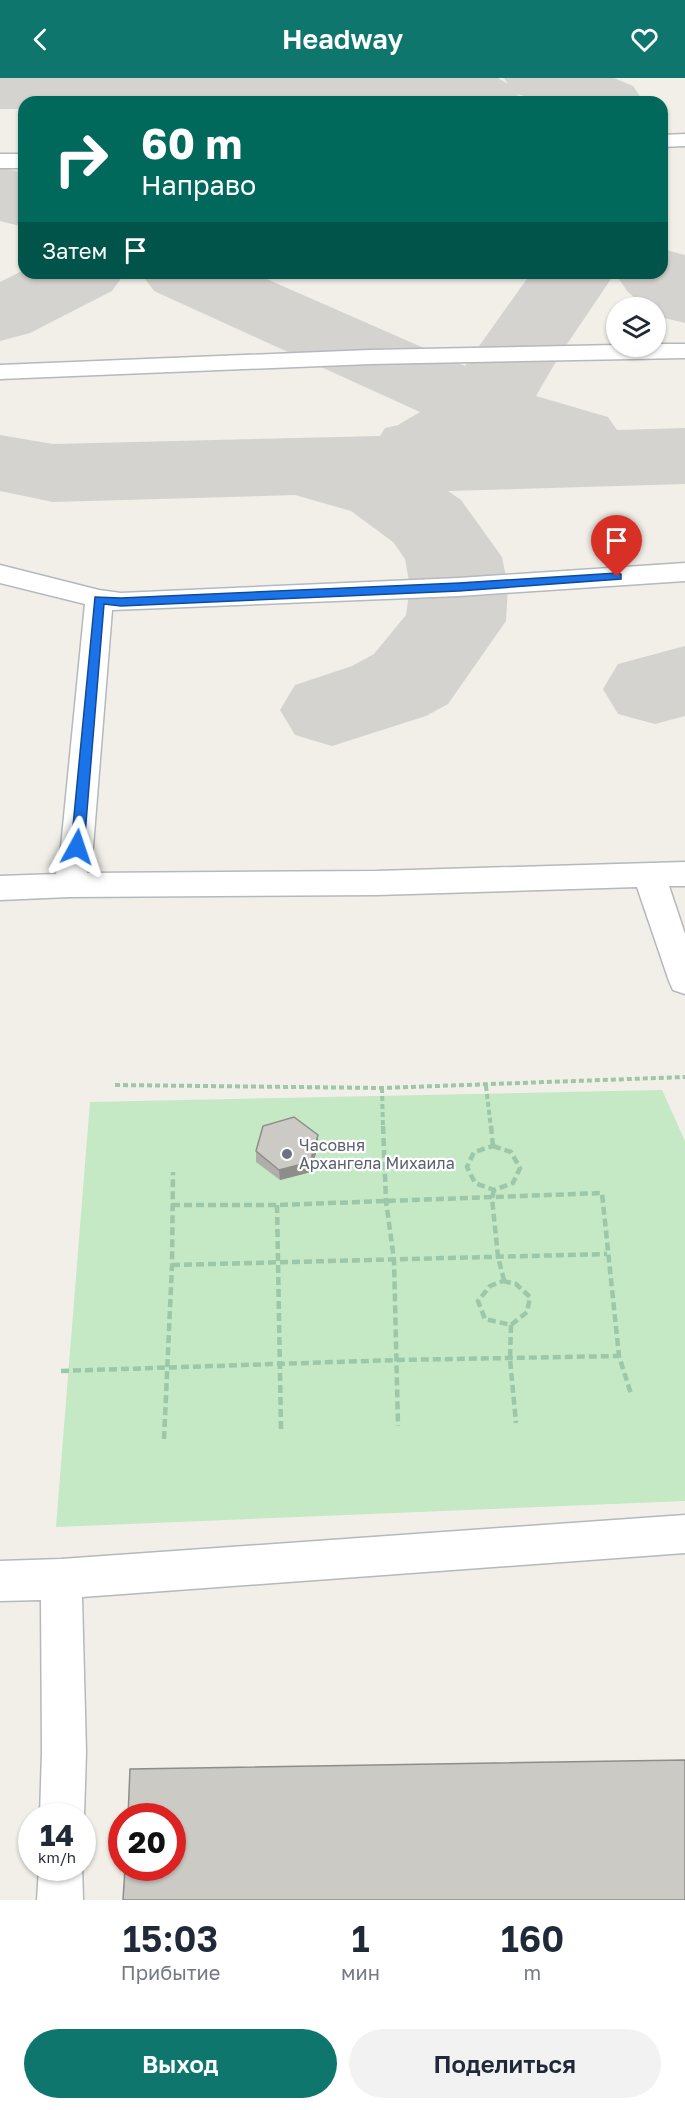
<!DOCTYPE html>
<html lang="ru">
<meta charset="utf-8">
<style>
:root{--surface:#fff;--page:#f2f2f3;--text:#1f2937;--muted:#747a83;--accent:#0f766e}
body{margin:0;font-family:"Golos Text",sans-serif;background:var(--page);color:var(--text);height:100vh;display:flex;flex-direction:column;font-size:22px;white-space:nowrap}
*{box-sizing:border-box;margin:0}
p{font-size:20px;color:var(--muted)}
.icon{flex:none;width:33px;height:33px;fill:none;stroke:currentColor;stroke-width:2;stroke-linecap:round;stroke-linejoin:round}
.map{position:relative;height:1822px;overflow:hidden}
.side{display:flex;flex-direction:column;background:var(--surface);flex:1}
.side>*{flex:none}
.guide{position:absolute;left:18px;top:18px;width:650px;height:183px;border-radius:18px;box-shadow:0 2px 4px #0004;background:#00695c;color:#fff;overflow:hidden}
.buttons{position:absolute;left:606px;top:219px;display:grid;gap:12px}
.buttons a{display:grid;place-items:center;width:60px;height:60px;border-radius:50%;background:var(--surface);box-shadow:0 2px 4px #0004;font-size:30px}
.speed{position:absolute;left:18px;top:1725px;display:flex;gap:12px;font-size:30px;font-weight:700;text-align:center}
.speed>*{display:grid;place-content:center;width:78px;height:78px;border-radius:50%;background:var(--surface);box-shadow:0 2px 4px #0004;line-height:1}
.speed small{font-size:15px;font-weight:400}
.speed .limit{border:9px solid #d22;background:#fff;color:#111}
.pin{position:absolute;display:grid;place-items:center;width:51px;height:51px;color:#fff;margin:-62px -26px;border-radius:50% 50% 50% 0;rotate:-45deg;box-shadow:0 0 6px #0007}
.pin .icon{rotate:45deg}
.me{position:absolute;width:66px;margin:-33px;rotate:5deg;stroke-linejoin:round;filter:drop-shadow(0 0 4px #0008)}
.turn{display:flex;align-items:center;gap:21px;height:126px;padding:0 24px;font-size:27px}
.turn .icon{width:78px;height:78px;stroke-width:2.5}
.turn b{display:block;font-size:42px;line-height:51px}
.then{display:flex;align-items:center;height:57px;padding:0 24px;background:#0003;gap:12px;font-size:22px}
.eta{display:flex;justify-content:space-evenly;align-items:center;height:102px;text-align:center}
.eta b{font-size:36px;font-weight:600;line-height:42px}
.cta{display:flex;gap:12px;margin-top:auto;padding:12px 24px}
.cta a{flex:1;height:69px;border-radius:36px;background:var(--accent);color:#fff;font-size:24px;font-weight:600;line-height:69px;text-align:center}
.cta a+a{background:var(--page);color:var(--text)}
header{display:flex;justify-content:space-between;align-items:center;height:78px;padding:0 24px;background:var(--accent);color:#fff;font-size:27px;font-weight:600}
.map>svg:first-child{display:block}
</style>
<header><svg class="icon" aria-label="back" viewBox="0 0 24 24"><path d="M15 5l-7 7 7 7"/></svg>Headway<svg class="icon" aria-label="heart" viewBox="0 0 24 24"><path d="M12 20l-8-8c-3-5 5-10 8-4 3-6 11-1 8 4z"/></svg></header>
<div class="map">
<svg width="685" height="1822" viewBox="0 0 685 1822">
<rect width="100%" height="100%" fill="#f1efe8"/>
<path fill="#c5e8c5" d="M662,1012l23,51v360l-629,26 34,-425z"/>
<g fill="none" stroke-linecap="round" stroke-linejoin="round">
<g fill="#d4d3d0" fill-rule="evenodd">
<path d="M0,0h498l10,6 -4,-6h110l19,8 11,16h-100l-27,-8 6,8 -124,-2 -375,2v7h-24z"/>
<path d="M0,89l24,6v54l-24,-6z"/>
<path d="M662,171l23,6v68l-29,-7v-8h-10l-19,-17 -12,-18 -54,80 -25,43 72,21 9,13 68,-2v56l-237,7 13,9 41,57 6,30 -2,34 -58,83 -22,12 -94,30 -37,-11 -15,-25 15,-25 57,-19 22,-12 32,-39 4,-28 -5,-28 -12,-17 -42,-31 -56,-16 -242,7 -53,-11v-56l53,9 327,-8 5,-8 13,-3 22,-13 -266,-121 -13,-18h112l212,93 66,-93h131z"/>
<path d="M24,192v3h101l-13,18 -82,42 -30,8v-59z"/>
<path d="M685,568v70l-30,8 -37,-10 -15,-25 15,-25z"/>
</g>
<defs>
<g id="minor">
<path d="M685,56v12l-23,1v-12z"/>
<rect x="0" y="76" width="24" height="14"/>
<path d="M656,266h29v14l-315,6 -370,15v-14l370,-15 246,-5 40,1z"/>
<path d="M685,485v18l-226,15 -347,14 -19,237 -6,26 290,-2 308,-9v24h-16l16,48v60l-12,-4 -4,-9 -32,-94 -260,8 -308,2 -69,3v-24l56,-2 5,-27 24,-243 -85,-21v-18l99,25 22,3 338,-15z"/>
<path d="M685,1437v38l-603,44 4,155 -2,64 -2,4v-4h-42l2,-64 -1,-152 -41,1v-40l61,-2z"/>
<path d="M82,1788l1,34h-46l2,-32h43z"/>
</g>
</defs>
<use href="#minor" stroke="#b5b8bc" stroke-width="3"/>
<g stroke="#9cc7a9" stroke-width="4" stroke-dasharray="5 3" stroke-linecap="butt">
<path d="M115,1007l267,3 303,-11"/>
<path d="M486,1008l5,42"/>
<path d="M382,1010l1,40"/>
</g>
<g stroke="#9cc7a9" stroke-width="4.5" stroke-dasharray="8 4" stroke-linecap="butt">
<path d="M383,1048l3,75 8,59 4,166"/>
<path d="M491,1048l2,20"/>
<path d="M493,1068l18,6 9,16 -7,15 -19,7 -19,-7 -8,-16 7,-15z"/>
<path d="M494,1112l-2,8 6,59 6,23"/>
<path d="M172,1127h105l325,-12 17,163 12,38"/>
<path d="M277,1127l4,224"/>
<path d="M172,1187l435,-11"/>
<path d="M503,1203l13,3 14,13 -3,15 -16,13 -26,-6 -7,-18 12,-15z"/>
<path d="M511,1247l-1,34 6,64"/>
<path d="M61,1293l336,-11 222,-4"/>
<path d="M164,1361l8,-174 1,-93"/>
</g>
<use href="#minor" fill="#fff" fill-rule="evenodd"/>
</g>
<path fill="#afaea9" d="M318,1057v10l-7,27 -31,8 -24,-18v-11z"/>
<path fill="#8f8d8a" d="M318,1057v10l-7,27 -31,8 -1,-10z"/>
<g fill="#cccac5" stroke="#8f8d8a" stroke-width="1.5">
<path d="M294,1039l24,18 -8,27 -31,8 -23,-19 7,-25z"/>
<path d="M685,1682v140h-562l2,-32h47v-52h-44l2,-47z"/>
</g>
<path fill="#1a73e8" stroke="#114b97" stroke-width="1.5" d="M617,495l4,1v5l-162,12 -338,15 -17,-2 -20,243 -7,5 -6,-5 24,-250 26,1 338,-15z"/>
<circle fill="#6b7280" stroke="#fff" stroke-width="2" cx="287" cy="1076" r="6"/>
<g text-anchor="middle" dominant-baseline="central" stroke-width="4.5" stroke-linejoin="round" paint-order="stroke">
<g font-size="16" fill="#5b616d" stroke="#fff" text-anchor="start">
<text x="299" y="1067">Часовня<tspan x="299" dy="18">Архангела Михаила</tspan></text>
</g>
</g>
</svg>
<div class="buttons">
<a><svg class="icon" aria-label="layers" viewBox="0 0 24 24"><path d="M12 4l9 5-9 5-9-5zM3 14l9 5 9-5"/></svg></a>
</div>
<div class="speed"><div>14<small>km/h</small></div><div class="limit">20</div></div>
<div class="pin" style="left:617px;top:499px;background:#d93025"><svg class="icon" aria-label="arrive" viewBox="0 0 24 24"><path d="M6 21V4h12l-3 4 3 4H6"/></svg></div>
<svg class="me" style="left:77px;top:769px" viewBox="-20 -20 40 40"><path d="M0-17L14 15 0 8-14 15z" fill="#1a73e8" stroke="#fff" stroke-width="4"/></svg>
<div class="guide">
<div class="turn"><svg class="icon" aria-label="right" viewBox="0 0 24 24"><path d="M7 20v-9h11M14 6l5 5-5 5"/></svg><div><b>60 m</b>Направо</div></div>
<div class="then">Затем<svg class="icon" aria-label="arrive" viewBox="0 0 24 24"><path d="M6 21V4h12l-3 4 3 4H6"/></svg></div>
</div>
</div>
<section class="side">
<div class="eta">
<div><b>15:03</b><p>Прибытие</p></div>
<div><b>1</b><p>мин</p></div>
<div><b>160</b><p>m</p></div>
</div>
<div class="cta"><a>Выход</a><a>Поделиться</a></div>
</section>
